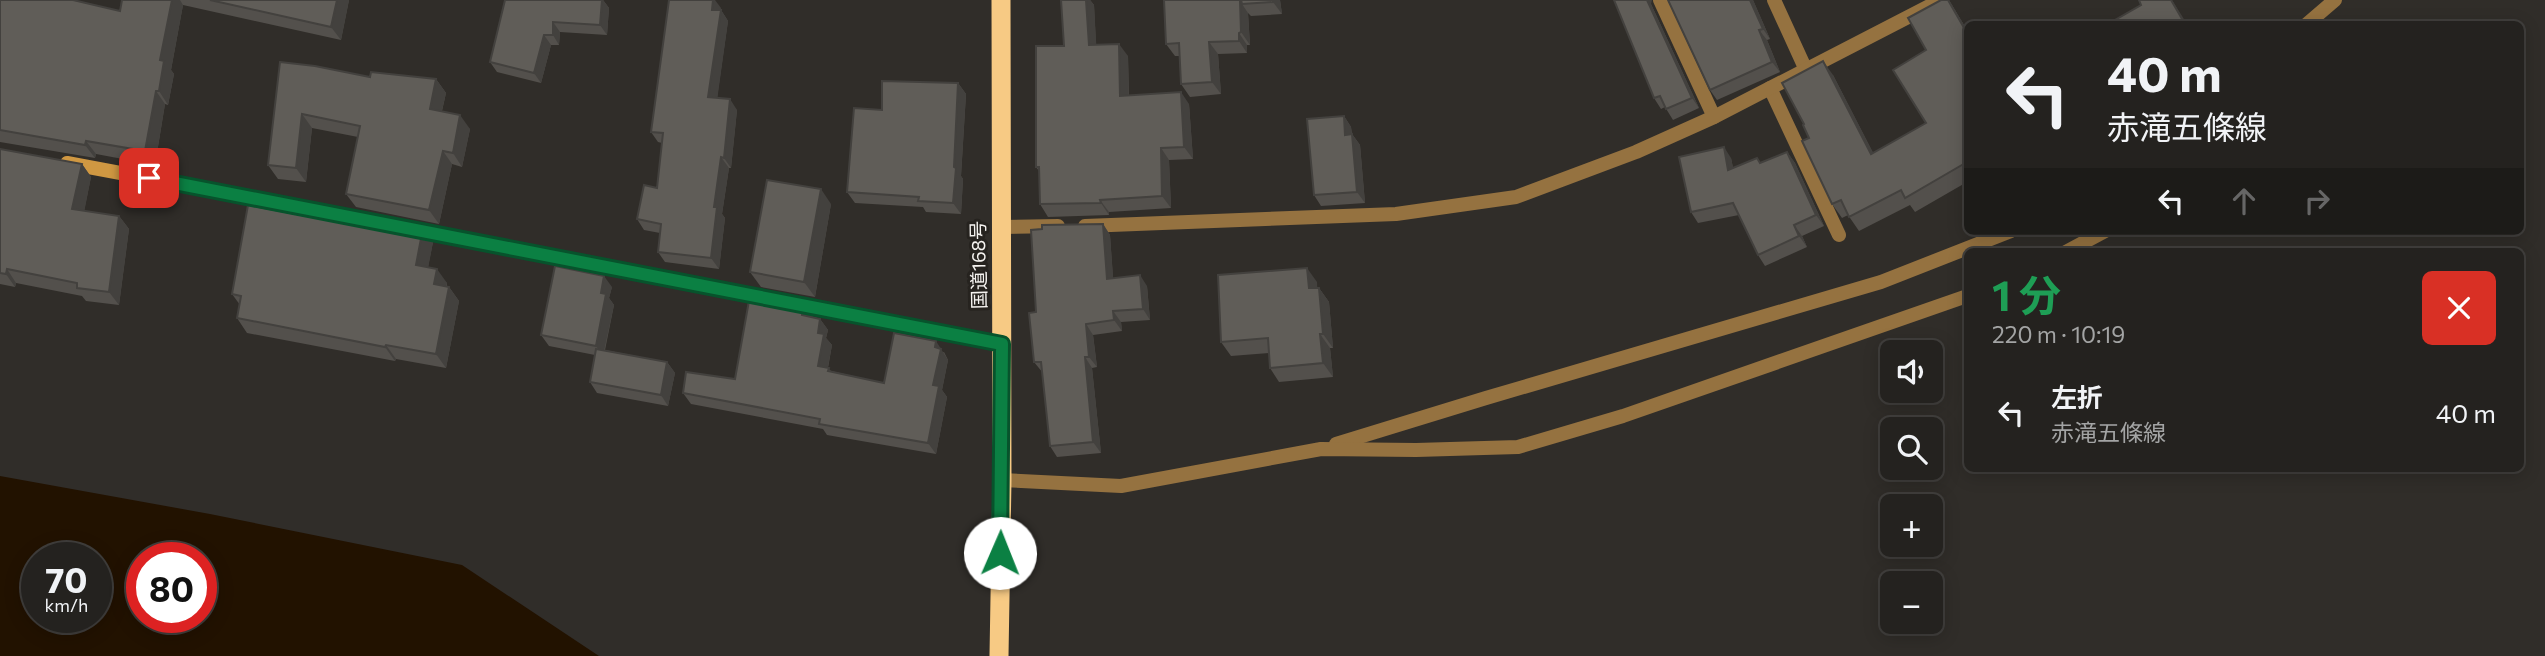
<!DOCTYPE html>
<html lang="ja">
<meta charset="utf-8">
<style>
:root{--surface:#24221f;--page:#2c2a28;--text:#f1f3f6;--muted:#a3a4a4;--line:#413f3d}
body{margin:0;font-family:Commissioner,"Noto Sans JP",sans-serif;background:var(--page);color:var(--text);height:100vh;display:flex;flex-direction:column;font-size:26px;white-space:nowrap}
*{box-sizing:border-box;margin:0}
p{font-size:23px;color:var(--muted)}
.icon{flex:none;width:38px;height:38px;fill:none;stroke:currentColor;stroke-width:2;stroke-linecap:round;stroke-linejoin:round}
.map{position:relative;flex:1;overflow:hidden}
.panel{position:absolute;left:1964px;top:248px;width:560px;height:224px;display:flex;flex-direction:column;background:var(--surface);border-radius:10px;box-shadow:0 4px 18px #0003,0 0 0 2px var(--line)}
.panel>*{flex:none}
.hud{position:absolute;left:1964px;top:21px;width:560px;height:214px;border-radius:10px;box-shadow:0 4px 18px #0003,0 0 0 2px var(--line);background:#24221f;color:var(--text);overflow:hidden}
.buttons{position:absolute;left:1880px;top:340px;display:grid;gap:14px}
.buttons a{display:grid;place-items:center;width:63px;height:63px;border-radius:10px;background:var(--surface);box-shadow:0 4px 18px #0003,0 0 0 2px var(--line);font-size:35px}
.speed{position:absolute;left:21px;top:542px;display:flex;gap:14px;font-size:35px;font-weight:700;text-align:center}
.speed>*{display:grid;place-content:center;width:91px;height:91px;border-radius:50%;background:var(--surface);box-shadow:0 4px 18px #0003,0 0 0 2px var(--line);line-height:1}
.speed small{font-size:18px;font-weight:400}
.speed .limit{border:10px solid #d22;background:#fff;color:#111}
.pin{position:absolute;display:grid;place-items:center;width:60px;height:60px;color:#fff;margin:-30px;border-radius:14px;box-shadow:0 4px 10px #0006}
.me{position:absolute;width:77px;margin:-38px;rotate:1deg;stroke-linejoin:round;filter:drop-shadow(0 0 5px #0008)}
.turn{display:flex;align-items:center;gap:24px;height:147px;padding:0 28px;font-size:32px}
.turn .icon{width:91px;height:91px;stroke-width:2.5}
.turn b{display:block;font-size:49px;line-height:60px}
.lanes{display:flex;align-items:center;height:66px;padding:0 28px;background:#0003;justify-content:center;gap:35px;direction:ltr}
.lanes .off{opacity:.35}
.round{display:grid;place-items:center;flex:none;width:74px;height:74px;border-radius:10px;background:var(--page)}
.summary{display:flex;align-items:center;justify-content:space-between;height:119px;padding:0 28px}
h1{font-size:42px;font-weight:700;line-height:52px;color:#1e9e55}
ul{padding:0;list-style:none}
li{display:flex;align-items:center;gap:21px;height:91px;padding:0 28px}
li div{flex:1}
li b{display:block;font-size:26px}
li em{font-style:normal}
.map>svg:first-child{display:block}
</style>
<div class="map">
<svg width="2545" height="656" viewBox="0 0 2545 656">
<rect width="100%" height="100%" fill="#302d29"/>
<path fill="#221200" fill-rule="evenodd" d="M0,476l210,38 252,51 137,91h-599zM37,558h59v60h-59zM201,558v60h-59v-60z"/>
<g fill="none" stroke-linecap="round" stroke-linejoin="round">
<g stroke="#957240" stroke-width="14">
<path d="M1660,0l54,117"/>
<path d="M1774,0l32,70"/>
<path d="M2307,24l28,-24"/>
<path d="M1770,88l69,147"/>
<path d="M1085,226l311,-12 120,-17 120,-45 78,-35 227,-117"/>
<path d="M1000,227l58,-1"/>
<path d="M2066,252l39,-21"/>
<path d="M1336,444l150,-46 395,-116 130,-51"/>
<path d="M1002,480l119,6 200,-37 95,1 102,-3 105,-31 344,-120"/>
</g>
<g stroke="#d09842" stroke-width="14">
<path d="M67,163l293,55"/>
<path d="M407,228l595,116"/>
</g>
<path stroke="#f7ca84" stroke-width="19" d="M999,656l3,-176 -1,-480"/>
</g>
<g fill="#53504c">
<path d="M0,0l120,11 2,-11h227l-8,40 -158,-35 -12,65 3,4 -6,31 -3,-1 -10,61 -59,-11 -1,4 -95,-16z"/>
<path d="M505,0h98l6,8 -2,27 -47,-3 -1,13h-8l-10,38 -44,-11 -7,-10z"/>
<path d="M1061,0h29l4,5 2,40 32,11 1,40 60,8 4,55 -24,1 2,48 -62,4v3l-61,2 -8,-13 -1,-33 -3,-4 28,-121z"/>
<path d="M1164,0h116l2,14 -31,2 -3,-3 2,32h-3v8l-29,1 3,40 -31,3 -9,-13 -2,-28h-4l-9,-12z"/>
<path d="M1753,0l17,39 -3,1 13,32 -63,28 -7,-10z"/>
<path d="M1949,0l18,30v152l-52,30 -5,-7 -51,26 -11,-16 -6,3 -10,-14 -28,-80 29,-49 40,78 53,-30v-73z"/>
<path d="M1651,4l48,104 -26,12 -8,-13 -4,2 -7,-11z"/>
<path d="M721,8v2l7,11 -11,77 20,12 -6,58h-2l-7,46 3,4 -6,51 -54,-7 -7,-10 2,-19 -16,-3 -7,-11 20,-31 5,-45 -4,-1 -7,-10z"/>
<path d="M315,66l55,11 66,2 10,14 -4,18 28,18 -8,38 -10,-3 -13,60 -83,-17 -10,-13 12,-57 -46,-9 -6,54 -28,-3 -10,-14z"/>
<path d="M958,83l8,11 -5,82 2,3 -2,35 -35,-2 -3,-5 -68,-4 -8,-11 35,-82z"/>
<path d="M1344,116l7,11 1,7 8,11 5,58 -44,3 -7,-11z"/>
<path d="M0,149l82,15 9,13 -7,34 35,5 10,13 -10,76 -33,-4 -4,-5 -66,-13 -1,4 -15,-3z"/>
<path d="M1787,152l8,11 29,63 -22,10 5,11 -42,19 -7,-11 -19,-40 -41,8 -7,-11 40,-54 2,10 24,-10 4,5z"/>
<path d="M831,204l-16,93 -54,-10 -11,-15z"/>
<path d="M340,222l83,6 10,14 -5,25 19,16v3l2,1 10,14 -13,67 -50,-9 -1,2 -148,-28 -10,-15 3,-13 -8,-11z"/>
<path d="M1103,224l7,11 3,43 34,8 3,34 -29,2 1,9 -29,4 4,32 -5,1 9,85 -44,4 -7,-11 -7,-73 -9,-11 2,-50z"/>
<path d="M1317,282v6h2l10,14 4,46h-3l3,29 -54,5 -9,-14 -1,-15 -38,3 -10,-14z"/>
<path d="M612,287l-3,11 5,7 -9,45 62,12 8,11 -7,33 -71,-13 -7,-11 5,-27 -46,-9 -8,-11z"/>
<path d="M811,316l9,3 8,11 -2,8 6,7 -4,23 3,3 53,12 60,-31 4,8 -6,30 5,7 -11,57 -109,-19 -4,-6 -132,-25 -8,-11 52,-14z"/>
</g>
<g fill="#43413e">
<path d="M172,0h8l3,5 -12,65 3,4 -6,31 -9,-14 1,-31z"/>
<path d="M337,0h12l-8,40 -10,-13z"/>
<path d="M602,0h1l6,8 -2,27 -7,-10z"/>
<path d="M713,0h2l6,8 -1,4 1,-2 7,11 -12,87 -8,-11z"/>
<path d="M1086,0h4l4,5 3,52 -8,-12z"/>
<path d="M1240,0h8l-6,4 6,9 2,32 -9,-13z"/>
<path d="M1273,0h7l2,14 -9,-12z"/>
<path d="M1647,0h5l-1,4 48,104 -7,-10z"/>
<path d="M1750,0h3l17,39 -7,-10z"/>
<path d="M1949,0l18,30v3z"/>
<path d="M2171,0h1l15,24h-2z"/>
<path d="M553,22l7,10 -1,13 -6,-10z"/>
<path d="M1759,30l8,10 13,32 -8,-10z"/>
<path d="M1239,33l8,12v8l-8,-12z"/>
<path d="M544,35l7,10 -10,38 -7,-10z"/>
<path d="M1209,42l9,12 3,40 -9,-12z"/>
<path d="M1119,44l9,12 1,52 -9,-12z"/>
<path d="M1823,61l10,14 48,93 -10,-14z"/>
<path d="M436,79l10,14 -7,30 -9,-14z"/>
<path d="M958,83l8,11 -5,82 2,3 -2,35 -8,-11z"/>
<path d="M156,91l9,13 -10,61 -10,-14z"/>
<path d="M1181,92l8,12 4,55 -9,-12z"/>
<path d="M730,99l7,11 -6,58 -7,-10z"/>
<path d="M302,114l10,14 -6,54 -10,-14z"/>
<path d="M460,115l10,14 -8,38 -9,-14z"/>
<path d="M1344,116l7,11 2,19 -8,-11z"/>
<path d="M1352,134l8,11 5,58 -8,-11z"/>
<path d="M86,141l10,13 -1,4 -10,-13z"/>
<path d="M1724,147l7,11 5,23 -8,-11z"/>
<path d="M1161,148l8,12 2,48 -9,-12z"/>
<path d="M443,151l9,13 -13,60 -10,-14z"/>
<path d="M1787,152l8,11 29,63 -8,-11z"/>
<path d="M721,157l8,11 -7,46 3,4 -6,51 -8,-11 3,-51z"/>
<path d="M82,164l9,13 -9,46 -10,-14z"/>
<path d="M821,189l10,15 -16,93 -11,-15z"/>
<path d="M1100,200l9,12v3l-8,-12z"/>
<path d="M119,216l10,13 -10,76 -10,-13z"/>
<path d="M1103,224l7,11 4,55 -7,-11z"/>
<path d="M1794,225l8,11 5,11 -8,-11z"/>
<path d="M423,228l10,14 -7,37 -10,-14z"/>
<path d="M1307,268l10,14 1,20 -9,-14z"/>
<path d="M7,269l9,14 -1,4 -9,-13z"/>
<path d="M437,269l10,14 -3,15 -10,-14z"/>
<path d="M1140,275l7,11 3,34 -7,-11z"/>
<path d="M604,276l8,11 -3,11 5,7 -11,51 -7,-10 5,-53z"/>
<path d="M449,287l10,14 -13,67 -10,-14z"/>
<path d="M1319,288l10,14 4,46 -10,-14z"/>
<path d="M803,305l8,11 -2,10 -7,-11z"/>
<path d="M1113,311l8,11 1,9 -8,-11z"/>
<path d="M820,319l8,11 -2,8 6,7 -6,32 -8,-11v-33z"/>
<path d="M1086,324l7,11 4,32 -8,-10z"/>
<path d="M1320,334l10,14 3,29 -10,-14z"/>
<path d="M936,341l12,19 -6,30 5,7 -11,57 -8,-11 7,-96z"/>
<path d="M386,345l10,14 -1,2 -10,-14z"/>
<path d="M1085,357l7,11 9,85 -8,-11z"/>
<path d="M667,362l8,11 -7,33 -7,-11z"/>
</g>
<g fill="#605d58" stroke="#43413e" stroke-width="2">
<path d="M0,0h73l47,11 2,-11h50l-12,60 4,1 -5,30h-3l-11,60 -59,-10 -1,4 -85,-15z"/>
<path d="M210,0h127l-6,27z"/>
<path d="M505,0h97l-2,25 -47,-3v13h-9l-10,38 -44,-11z"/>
<path d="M669,0h44l-1,10h9l-13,87 22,2 -6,59 -3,-1 -7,50h3l-6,51 -53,-6 3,-28 -24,-5 7,-34 13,3 6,-55 -12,-1z"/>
<path d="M1061,0h25l3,45 30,-1 1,52 61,-4 3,55 -23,1 1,48 -62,4 1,3 -61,1 -1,-37h-3v-121h28z"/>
<path d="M1164,0h76l1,32 -2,1v8l-30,1 3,40 -31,2 -2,-41 -13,1z"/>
<path d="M1241,0h32v2l-31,2z"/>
<path d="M1614,0h33l45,98 -26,11 -6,-13 -6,2z"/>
<path d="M1668,0h82l13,29 -4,1 13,32 -62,28z"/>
<path d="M1941,0h7l19,33v129l-62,36 -4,-8 -52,27 -8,-17 -9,4 -30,-63 7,-3 -6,-13 1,-1 -22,-41 41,-22 48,93 55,-31 -33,-53 33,-20 -18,-32z"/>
<path d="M2139,0h32l14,24h-77l33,-19z"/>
<path d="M280,62l35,4 55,11 1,-5 65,7 -6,30 30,6 -7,38 -10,-2 -14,59 -83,-16 14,-68 -58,-12 -6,54 -28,-3z"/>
<path d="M882,81l76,2 -4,84 2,1 -3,35 -35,-2 1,-4 -72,-5 7,-84 28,2z"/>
<path d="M1344,116l1,19 7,-1 5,58 -43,3 -7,-76z"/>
<path d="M1724,147l4,23 29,-12 3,5 27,-11 29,63 -22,10 5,11 -41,19 -25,-52 -42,9 -12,-55z"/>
<path d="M0,149l82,15 -10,45 47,7 -10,76 -32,-4v-5l-70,-14 -1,5 -6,-1z"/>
<path d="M767,180l54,9 -17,93 -54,-10z"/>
<path d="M248,205l92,17 2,-10 81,16 -7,37 21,4 -3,15 15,3 -13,67 -50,-9 -1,2 -148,-29 4,-22 -9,-2z"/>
<path d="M1103,224l4,55 33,-4 3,34 -30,2 1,9 -28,4 3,33h-4l8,85 -43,4 -9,-84h-7l-5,-49 7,-1 -5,-82 11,-1v-4z"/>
<path d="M555,266l49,10 -3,17 5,1 -10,52 -55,-11z"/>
<path d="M1307,268l2,20h10l4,46h-3l3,29 -53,5 -2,-30 -47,4 -3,-67z"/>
<path d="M750,295l53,10 -1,10 18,4 -2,14 6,1 -6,32 11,2 -1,3 56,12 10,-50 42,8 -1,6 6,2 -8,36 6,1 -11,57 -109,-19 1,-5 -137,-26 3,-21 49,7z"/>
<path d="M596,349l71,13 -6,33 -71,-13z"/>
</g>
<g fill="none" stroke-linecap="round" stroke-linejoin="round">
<defs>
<path id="route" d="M149,178l853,166 -2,209"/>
</defs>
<use href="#route" stroke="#07532c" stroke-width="18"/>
<use href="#route" stroke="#0b8043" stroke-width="12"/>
</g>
<g text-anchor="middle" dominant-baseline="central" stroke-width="6" stroke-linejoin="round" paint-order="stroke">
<g font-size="19" fill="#f5f3f0" stroke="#26231f">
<text transform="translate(978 265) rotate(-91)">国道168号</text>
</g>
</g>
</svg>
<div class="buttons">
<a><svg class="icon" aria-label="sound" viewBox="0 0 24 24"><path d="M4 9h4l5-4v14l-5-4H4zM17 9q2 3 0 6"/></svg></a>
<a><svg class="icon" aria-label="search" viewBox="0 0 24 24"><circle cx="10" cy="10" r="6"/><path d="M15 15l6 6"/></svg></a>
<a>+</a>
<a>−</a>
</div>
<div class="speed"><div>70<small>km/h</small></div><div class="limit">80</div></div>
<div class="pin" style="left:149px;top:178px;background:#d93025"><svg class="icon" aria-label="arrive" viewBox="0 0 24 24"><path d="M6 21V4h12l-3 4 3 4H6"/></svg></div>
<svg class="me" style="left:1000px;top:553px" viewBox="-20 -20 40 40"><circle r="19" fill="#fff"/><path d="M0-13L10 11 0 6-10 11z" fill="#0b8043"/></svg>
<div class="hud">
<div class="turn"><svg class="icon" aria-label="left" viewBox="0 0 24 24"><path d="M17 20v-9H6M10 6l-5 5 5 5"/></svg><div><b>40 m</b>赤滝五條線</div></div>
<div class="lanes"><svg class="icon" aria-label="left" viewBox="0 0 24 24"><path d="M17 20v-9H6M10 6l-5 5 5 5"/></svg><svg class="icon off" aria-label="ahead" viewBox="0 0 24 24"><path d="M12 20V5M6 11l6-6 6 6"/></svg><svg class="icon off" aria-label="right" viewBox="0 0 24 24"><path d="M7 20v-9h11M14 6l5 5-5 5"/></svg></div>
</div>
<section class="panel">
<div class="summary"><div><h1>1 分</h1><p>220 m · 10:19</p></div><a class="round" style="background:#d93025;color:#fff"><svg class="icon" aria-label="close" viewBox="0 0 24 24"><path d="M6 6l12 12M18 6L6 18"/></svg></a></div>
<ul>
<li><svg class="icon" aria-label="left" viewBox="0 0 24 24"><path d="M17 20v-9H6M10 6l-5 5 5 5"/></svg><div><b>左折</b><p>赤滝五條線</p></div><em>40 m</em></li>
</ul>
</section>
</div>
